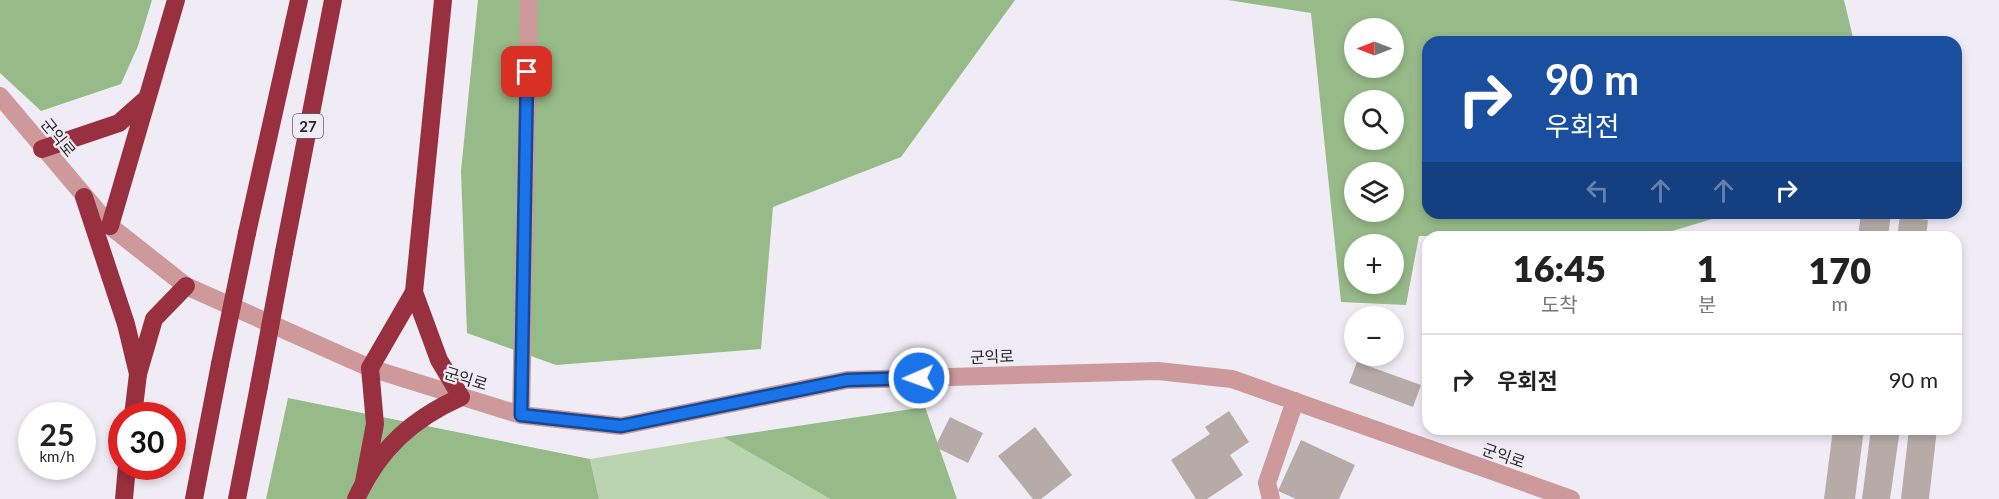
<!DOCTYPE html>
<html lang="ko">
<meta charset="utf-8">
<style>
:root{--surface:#fff;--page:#f6f6f6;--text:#222;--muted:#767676;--line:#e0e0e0}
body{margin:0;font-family:Lato,"Noto Sans KR",sans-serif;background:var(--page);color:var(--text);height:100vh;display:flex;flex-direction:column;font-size:22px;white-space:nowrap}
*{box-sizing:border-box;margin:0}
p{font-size:20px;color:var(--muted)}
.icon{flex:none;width:33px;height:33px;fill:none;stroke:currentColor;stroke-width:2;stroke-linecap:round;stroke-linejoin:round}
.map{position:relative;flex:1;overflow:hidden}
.details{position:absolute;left:1422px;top:231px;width:540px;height:204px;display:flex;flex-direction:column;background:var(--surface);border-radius:18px;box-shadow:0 3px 9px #0003}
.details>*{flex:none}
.top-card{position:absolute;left:1422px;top:36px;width:540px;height:183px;border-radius:18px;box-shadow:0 3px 9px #0003;background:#1a4fa0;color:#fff;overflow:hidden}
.needle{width:39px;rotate:270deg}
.buttons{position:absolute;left:1344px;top:18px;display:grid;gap:12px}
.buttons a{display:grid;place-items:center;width:60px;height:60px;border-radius:50%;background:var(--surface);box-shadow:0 3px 9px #0003;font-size:30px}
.speed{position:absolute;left:18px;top:402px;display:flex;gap:12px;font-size:30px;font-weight:700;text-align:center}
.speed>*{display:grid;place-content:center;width:78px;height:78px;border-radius:50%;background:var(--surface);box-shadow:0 3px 9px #0003;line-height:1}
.speed small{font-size:15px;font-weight:400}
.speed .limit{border:9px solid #d22;background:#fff;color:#111}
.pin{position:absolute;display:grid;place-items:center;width:51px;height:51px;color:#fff;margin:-26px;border-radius:12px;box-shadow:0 3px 9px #0006}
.me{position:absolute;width:66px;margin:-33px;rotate:268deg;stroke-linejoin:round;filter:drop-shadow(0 0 4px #0008)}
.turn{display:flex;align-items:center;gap:21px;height:126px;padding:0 24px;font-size:27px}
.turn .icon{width:78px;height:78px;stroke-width:2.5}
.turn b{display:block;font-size:42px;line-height:51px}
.lanes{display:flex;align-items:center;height:57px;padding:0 24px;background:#0003;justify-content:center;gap:30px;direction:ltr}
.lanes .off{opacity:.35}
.eta{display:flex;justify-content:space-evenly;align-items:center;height:102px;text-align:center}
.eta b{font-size:36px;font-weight:800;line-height:42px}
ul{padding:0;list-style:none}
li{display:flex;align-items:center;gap:18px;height:90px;padding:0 24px;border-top:2px solid var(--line)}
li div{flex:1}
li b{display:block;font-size:22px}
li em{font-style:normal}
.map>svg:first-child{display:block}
</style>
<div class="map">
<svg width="1999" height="499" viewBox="0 0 1999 499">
<rect width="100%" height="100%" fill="#f0ecf6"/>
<path fill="#bad4af" d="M723,437l107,62h-231l-9,-40z"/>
<g fill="#97ba89" fill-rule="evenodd">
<path d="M0,0h152l-14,46 -17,38 -80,27 -41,-38z"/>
<path d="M478,0h537l-114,157 -128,50 -12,142 -205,16 -89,-32 -6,-162z"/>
<path d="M1228,0h616l10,42h-426v171h304l-73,22 -240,1 -13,69 -65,-3 -30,-289zM1354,28h40v40h-40zM1354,100h40v40h-40zM1354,172h40v40h-40zM1354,244h40v40h-40z"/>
<path d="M288,398l302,61 9,40h-333z"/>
<path d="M925,407l32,92h-127l-107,-62z"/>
</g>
<g fill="#b7aba7">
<path d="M1861,213h30l-3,24h-30z"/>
<path d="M1900,216l28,4 -2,17h-29z"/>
<path d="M1357,362l64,23 -8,22 -64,-24z"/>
<path d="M1229,411l20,31 -19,13 13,20 -36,24h-11l-25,-39 39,-26 -5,-7z"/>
<path d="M950,417l33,16 -15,30 -33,-16z"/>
<path d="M1035,427l37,48 -31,24h-8l-35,-43z"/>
<path d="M1833,429h31l-9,70h-31z"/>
<path d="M1871,429h29l-10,70h-28z"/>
<path d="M1909,429h28l-8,70h-28z"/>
<path d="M1301,440l54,25 -16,34h-43l-18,-8z"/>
</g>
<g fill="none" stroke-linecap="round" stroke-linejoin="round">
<g stroke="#cd999b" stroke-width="18">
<path d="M0,96l110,130 76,60 184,82 151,47 100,11 226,-46 311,-9 74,8 339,120"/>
<path d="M521,415l8,-415"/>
<path d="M1271,499l-4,-16 28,-82"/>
</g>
<g stroke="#98303f" stroke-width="18">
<path d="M42,149l77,-26 26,-23"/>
<path d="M84,197l42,127 12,50 -5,42"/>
<path d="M110,226l66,-226"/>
<path d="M247,233l52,-233"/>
<path d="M284,252l49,-252"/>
<path d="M138,374l16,-55 32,-33"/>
<path d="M364,482l11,-58 -5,-56 44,-76 29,-292"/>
<path d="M124,499l3,-33"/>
<path d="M194,499l26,-135"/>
<path d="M237,499l22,-113"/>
<path d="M356,499c23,-50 56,-80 105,-102l-22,-37 -25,-68"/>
</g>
<g stroke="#98303f" stroke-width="18">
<path d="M220,364l27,-131"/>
<path d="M259,386l25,-134"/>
</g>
</g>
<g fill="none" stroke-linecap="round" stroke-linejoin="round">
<defs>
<path id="route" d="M527,72l-6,343 100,11 226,-46 72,-2"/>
</defs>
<use href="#route" stroke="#114b97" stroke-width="15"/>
<use href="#route" stroke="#1a73e8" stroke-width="10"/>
</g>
<g text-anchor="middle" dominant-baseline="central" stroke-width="4.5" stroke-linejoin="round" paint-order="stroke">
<rect fill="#f0ecf6" stroke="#636166" stroke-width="1.5" x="293" y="114" width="30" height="24" rx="4.5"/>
<g font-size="15" font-weight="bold" fill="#272629">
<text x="308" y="126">27</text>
</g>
<g font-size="16" fill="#272629" stroke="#f0ecf6">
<text transform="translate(59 137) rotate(51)">군익로</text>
<text transform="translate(992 356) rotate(-2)">군익로</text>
<text transform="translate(466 378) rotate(17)">군익로</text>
<text transform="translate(1504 455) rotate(19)">군익로</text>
</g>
</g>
</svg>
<div class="buttons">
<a><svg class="needle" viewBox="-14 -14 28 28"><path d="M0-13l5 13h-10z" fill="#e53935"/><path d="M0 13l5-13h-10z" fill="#767676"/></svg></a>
<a><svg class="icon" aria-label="search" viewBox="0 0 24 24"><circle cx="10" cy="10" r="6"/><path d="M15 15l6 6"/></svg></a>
<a><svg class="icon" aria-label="layers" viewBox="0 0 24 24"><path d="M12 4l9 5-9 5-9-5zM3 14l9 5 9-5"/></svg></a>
<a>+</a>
<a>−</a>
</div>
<div class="speed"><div>25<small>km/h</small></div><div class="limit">30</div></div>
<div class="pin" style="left:527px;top:72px;background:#d93025"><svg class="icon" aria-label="arrive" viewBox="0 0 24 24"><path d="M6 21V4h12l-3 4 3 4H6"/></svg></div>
<svg class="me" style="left:919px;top:378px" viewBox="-20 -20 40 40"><circle r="17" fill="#1a73e8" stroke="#fff" stroke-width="3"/><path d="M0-11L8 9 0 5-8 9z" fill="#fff"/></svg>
<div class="top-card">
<div class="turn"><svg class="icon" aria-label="right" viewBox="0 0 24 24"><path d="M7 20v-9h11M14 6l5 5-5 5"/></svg><div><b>90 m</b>우회전</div></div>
<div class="lanes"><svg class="icon off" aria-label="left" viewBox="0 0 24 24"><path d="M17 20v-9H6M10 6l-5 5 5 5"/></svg><svg class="icon off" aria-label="ahead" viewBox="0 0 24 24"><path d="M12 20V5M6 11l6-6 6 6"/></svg><svg class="icon off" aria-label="ahead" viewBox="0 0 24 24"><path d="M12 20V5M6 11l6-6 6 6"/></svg><svg class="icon" aria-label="right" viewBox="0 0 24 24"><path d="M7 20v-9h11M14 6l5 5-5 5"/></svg></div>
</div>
<section class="details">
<div class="eta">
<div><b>16:45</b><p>도착</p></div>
<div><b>1</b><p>분</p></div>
<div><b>170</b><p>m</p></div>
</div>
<ul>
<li><svg class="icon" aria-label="right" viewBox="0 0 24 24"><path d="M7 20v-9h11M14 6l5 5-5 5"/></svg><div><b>우회전</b></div><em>90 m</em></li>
</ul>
</section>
</div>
